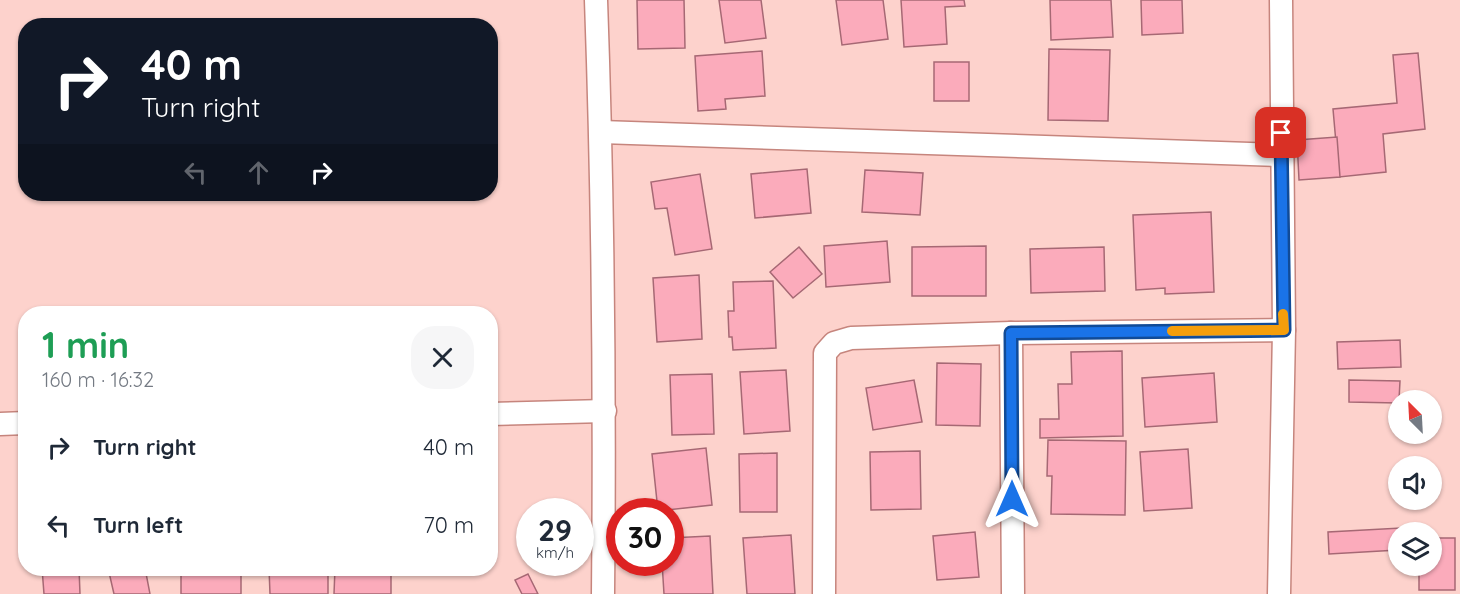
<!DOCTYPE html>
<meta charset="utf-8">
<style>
:root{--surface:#fff;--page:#f6f6f7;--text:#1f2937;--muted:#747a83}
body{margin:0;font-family:Quicksand,sans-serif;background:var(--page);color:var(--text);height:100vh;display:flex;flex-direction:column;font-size:22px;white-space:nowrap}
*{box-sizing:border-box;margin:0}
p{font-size:20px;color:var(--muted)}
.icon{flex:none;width:33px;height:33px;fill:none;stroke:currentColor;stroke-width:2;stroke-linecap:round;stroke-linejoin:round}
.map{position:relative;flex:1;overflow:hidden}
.panel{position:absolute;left:18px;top:306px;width:480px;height:270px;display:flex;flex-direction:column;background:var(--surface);border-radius:24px;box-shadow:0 2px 4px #0004}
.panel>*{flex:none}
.guide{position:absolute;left:18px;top:18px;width:480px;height:183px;border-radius:24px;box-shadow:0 2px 4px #0004;background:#111827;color:#fff;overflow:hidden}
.needle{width:39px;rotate:336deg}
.buttons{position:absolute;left:1388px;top:390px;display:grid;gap:12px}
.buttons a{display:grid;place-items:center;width:54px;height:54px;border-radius:50%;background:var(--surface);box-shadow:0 2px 4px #0004;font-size:30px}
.speed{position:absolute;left:516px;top:498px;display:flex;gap:12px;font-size:30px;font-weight:700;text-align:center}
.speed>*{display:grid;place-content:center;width:78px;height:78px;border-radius:50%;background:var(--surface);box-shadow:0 2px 4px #0004;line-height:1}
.speed small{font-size:15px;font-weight:400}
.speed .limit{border:9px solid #d22;background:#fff;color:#111}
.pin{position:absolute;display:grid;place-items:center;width:51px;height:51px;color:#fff;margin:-26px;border-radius:12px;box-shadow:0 3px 9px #0006}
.me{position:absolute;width:66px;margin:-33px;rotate:0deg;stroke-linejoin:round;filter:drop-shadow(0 0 4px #0008)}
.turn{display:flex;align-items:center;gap:21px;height:126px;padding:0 24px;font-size:27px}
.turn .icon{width:78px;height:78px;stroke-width:2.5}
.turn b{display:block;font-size:42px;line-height:51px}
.lanes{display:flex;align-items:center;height:57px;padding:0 24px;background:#0003;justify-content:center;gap:30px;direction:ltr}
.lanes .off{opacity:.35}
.round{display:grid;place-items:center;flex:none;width:63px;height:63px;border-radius:24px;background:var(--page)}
.summary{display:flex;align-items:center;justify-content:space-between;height:102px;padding:0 24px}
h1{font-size:36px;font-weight:700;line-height:45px;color:#1e9e55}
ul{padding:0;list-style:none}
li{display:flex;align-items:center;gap:18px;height:78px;padding:0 24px}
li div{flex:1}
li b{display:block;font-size:22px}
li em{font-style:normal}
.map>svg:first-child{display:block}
</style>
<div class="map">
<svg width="1460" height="594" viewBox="0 0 1460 594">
<rect width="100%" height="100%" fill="#fdd2cc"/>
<g fill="#fbabbb" stroke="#a66874" stroke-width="1.5">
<path d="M637,0h47l1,48 -47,1z"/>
<path d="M719,0h42l5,38 -41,5z"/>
<path d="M836,0h47l5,39 -46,6z"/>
<path d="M901,0h63l1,6 -20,1 2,37 -43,3z"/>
<path d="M1050,0h61l2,37 -62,3z"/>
<path d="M1141,0h41l1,33 -41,2z"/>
<path d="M1049,49l61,1 -2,71 -60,-1z"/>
<path d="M762,51l3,45 -40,3 1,10 -28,2 -3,-55z"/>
<path d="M1418,53l7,76 -42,5 3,38 -47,5 -6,-68 64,-6 -4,-48z"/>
<rect x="934" y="62" width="35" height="39"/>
<path d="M1337,137l3,40 -41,3 -2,-40z"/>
<path d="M807,169l4,44 -56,5 -4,-44z"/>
<path d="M865,170l58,3 -3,42 -58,-3z"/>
<path d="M700,174l12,75 -37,6 -8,-47 -12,1 -4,-27z"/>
<path d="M1211,212l3,80 -49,2v-6l-29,2 -3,-75z"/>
<path d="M887,241l3,41 -64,5 -2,-41z"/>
<path d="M986,246v50h-74v-49z"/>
<path d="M799,247l23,27 -29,24 -23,-26z"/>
<path d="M1104,247l1,44 -74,2 -1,-44z"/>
<path d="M699,275l3,64 -45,3 -4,-64z"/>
<path d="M773,281l3,67 -43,2 -1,-13h-3l-1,-26h6l-1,-29z"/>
<path d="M1400,340l1,27 -63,2 -1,-27z"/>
<path d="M1122,351l1,85 -83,2v-19h19l-1,-35h14l-1,-32z"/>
<path d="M937,363l44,1 -1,62 -44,-1z"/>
<path d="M786,370l4,61 -46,3 -4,-62z"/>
<path d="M1214,373l3,49 -72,5 -3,-49z"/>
<path d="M712,374l2,60 -42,1 -2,-60z"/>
<path d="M914,380l8,42 -49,8 -7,-42z"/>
<path d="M1349,380l51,1 -1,19 -1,3 -49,-1z"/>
<path d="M1048,440l78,1 -1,74 -74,-1 1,-38h-5z"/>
<path d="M706,448l6,57 -54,6 -6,-57z"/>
<path d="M1188,449l4,59 -48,3 -4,-59z"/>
<path d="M920,451l1,58 -50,1 -1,-58z"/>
<path d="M777,453v59h-37l-1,-58z"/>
<path d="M1401,528v4h-3v18l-69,4 -1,-22z"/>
<path d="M975,532l4,45 -42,3 -4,-44z"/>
<path d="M791,535l4,59h-48l-4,-56z"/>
<path d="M710,536l3,58h-49l-2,-32h8v-24z"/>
<path d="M1431,538h24v52h-36v-24h12z"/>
<path d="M42,568h37l1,26h-36z"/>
<path d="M108,568h37l5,26h-36z"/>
<rect x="181" y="568" width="60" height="26"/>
<path d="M269,568h59v26h-58z"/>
<path d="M335,568h56v26h-57z"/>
<path d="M528,574l10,20h-16l-7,-14z"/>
</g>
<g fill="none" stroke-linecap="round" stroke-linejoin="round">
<defs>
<g id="street">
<path d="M596,0c7,198 9,396 7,594"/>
<path d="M601,132l680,23"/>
<path d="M1011,333l2,261"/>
<path d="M490,414l115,-3"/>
<path d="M0,424l26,-1"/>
<path d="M824,594l1,-241 9,-10 17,-5 160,-5 273,-3"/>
<path d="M1279,594l5,-264 -3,-330"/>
</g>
</defs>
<use href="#street" stroke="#c6857d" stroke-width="25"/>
<use href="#street" stroke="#fff" stroke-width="22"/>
</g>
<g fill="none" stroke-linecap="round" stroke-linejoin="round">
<defs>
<path id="route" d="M1012,499l-1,-166 273,-3 -3,-197"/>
</defs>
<use href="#route" stroke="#114b97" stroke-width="15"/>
<use href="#route" stroke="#1a73e8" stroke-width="10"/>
<path stroke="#f59e0b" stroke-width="10" d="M1172,331l112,-1 -1,-16"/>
</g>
</svg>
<div class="buttons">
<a><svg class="needle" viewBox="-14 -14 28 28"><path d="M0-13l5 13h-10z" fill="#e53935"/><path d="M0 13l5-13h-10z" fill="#747a83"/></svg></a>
<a><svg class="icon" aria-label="sound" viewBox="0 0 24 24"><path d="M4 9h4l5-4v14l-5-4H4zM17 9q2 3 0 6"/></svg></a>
<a><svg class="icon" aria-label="layers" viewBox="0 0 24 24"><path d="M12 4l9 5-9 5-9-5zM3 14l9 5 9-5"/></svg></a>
</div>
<div class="speed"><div>29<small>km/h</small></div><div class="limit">30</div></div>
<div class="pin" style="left:1281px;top:133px;background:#d93025"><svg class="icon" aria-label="arrive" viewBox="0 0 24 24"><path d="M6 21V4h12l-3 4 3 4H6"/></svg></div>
<svg class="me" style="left:1012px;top:499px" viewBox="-20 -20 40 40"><path d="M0-17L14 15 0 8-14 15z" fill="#1a73e8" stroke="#fff" stroke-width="4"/></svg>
<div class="guide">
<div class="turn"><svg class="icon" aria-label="right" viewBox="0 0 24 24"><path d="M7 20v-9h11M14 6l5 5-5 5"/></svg><div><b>40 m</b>Turn right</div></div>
<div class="lanes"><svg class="icon off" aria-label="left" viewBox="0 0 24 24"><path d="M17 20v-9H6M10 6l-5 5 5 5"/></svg><svg class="icon off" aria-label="ahead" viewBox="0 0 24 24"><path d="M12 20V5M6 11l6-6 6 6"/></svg><svg class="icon" aria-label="right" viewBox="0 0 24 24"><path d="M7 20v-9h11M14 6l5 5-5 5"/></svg></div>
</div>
<section class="panel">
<div class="summary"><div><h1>1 min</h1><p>160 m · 16:32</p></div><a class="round"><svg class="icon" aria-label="close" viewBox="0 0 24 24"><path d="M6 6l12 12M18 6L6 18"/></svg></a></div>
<ul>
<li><svg class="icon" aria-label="right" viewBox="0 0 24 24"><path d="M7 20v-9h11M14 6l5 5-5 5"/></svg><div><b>Turn right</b></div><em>40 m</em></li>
<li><svg class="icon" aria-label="left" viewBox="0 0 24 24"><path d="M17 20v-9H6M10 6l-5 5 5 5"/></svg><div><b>Turn left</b></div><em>70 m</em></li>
</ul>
</section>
</div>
